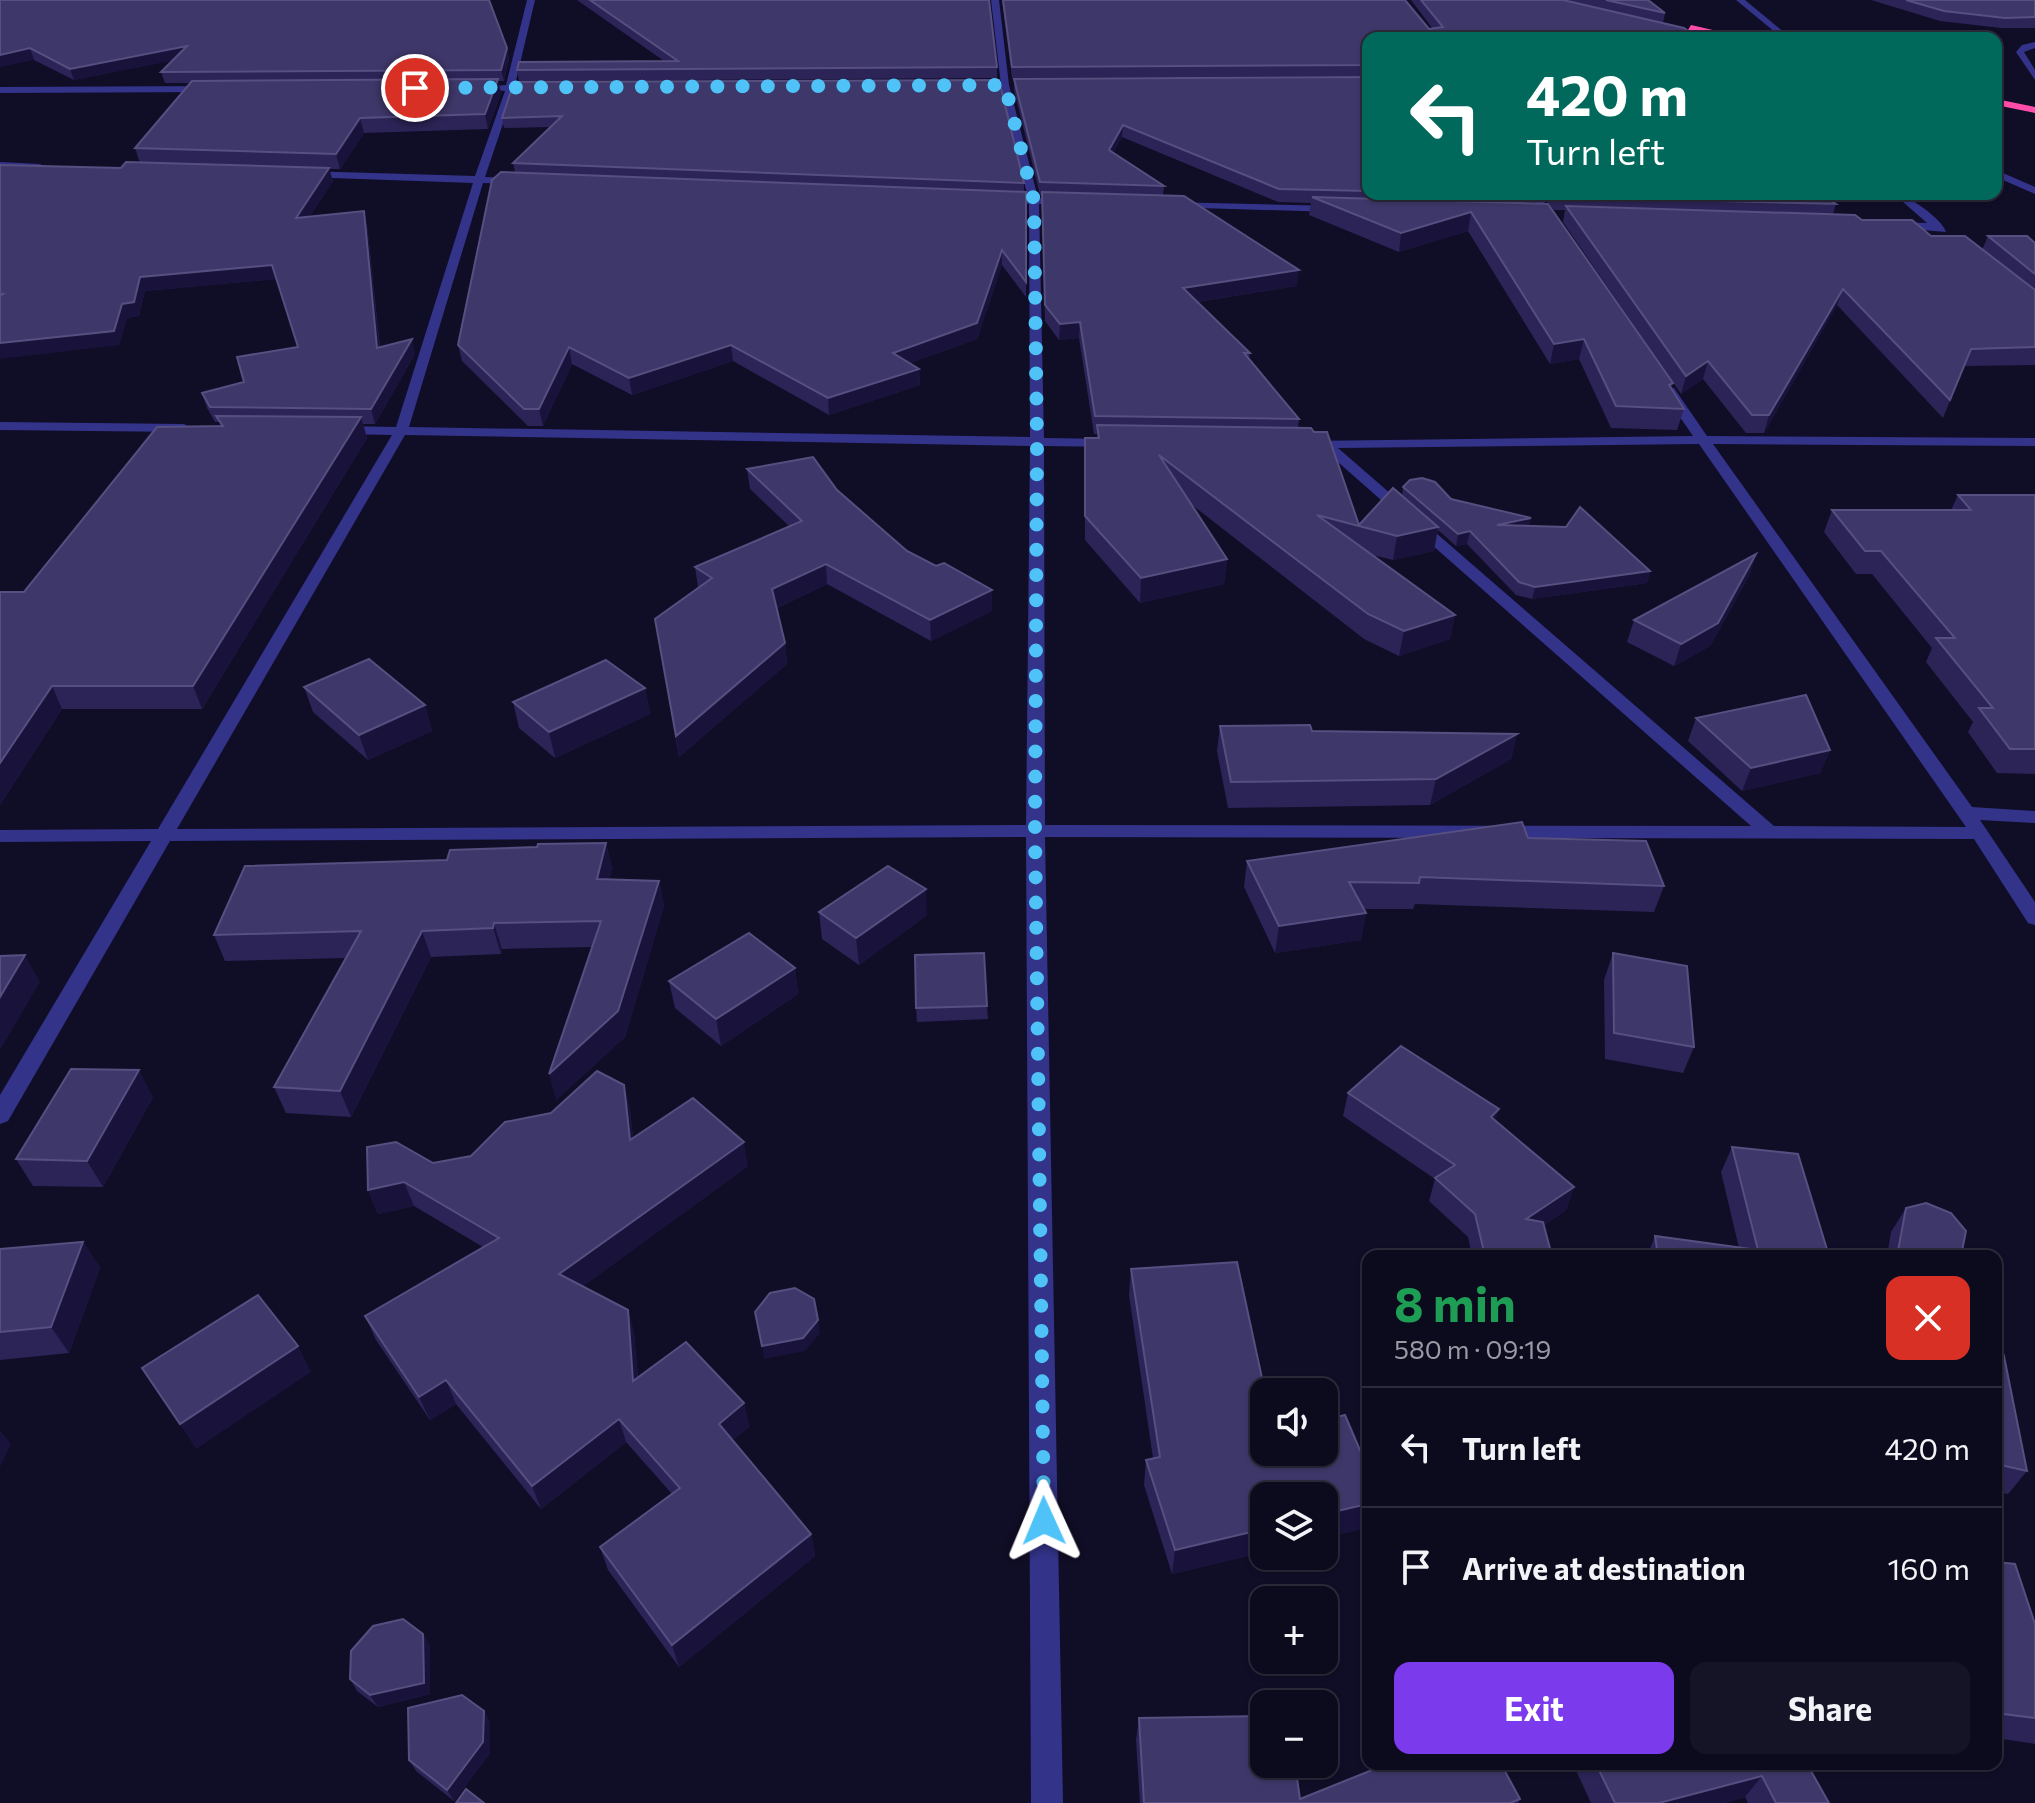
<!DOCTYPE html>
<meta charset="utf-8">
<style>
:root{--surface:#0c0a1d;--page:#151326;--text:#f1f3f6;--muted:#9a9aa4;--line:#2c2b3b;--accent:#7c3aed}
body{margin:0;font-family:Commissioner,sans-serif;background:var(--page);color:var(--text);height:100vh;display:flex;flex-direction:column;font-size:30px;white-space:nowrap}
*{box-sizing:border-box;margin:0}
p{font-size:26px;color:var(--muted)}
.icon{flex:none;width:44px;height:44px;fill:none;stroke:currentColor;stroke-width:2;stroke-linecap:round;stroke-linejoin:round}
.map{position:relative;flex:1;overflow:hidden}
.sheet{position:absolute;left:1362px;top:1250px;width:640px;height:520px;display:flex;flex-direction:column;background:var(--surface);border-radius:16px;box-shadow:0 2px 6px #0004,0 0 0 2px var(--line)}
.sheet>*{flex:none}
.top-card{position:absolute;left:1362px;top:32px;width:640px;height:168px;border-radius:16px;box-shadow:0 2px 6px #0004,0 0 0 2px var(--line);background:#00695c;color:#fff;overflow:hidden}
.tools{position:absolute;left:1250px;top:1378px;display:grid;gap:16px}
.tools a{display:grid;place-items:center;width:88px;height:88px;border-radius:16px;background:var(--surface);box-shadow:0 2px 6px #0004,0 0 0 2px var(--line);font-size:40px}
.pin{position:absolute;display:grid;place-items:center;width:68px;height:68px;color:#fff;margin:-34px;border:4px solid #fff;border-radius:50%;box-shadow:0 2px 8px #0007}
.me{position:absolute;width:88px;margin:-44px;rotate:359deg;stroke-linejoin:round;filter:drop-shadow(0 0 6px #0008)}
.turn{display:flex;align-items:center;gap:28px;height:168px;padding:0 32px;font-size:36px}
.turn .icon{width:104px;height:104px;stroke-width:2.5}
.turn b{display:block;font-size:56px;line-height:68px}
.round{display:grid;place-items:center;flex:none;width:84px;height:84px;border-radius:16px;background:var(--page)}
.head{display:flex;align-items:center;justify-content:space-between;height:136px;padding:0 32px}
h1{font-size:48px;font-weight:700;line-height:60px;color:#1e9e55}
.action{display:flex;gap:16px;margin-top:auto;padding:16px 32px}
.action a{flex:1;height:92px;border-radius:16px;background:var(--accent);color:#fff;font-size:32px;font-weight:700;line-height:92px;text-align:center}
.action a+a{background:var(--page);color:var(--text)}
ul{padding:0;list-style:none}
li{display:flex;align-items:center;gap:24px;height:120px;padding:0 32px;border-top:2px solid var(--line)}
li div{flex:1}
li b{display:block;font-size:30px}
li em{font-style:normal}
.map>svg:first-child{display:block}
</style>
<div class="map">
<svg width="2035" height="1803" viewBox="0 0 2035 1803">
<rect width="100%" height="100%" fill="#100d27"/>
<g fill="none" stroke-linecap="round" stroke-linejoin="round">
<g fill="#33338a" fill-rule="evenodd">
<path d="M527,0h8l-20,85 29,3 -30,3 -29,86 35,1 5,3 -5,3 -37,-1 -74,244 621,10 -1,-233 -30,-1 -5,-3 5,-3 29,1 -27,-113 -10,-85h8l10,85 29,113 29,1 5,3 -5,3 -28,-1 5,234 68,1 7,4 -7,4 -68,-1 1,379 706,1 -429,-378 -15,-1v-6l386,-5 -31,-45 7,-4 5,1 33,48 328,2v8l-322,-2 259,363 63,4v12l-55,-3 55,82v23l-7,-2 -54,-84 -929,-2 18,966h-32l-5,-966 -856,4 -162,280 -8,3v-29l151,-254 -151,1v-12l158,-1 234,-394 -52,-1 -7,-4 7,-4 56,1 77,-244 -169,-6 -5,-3 5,-3 171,5 30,-85 -37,-3 38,-3zM405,435l625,11 -4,379 -849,4zM1699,444l267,383 -192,-1 -436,-378z"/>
<path d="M1736,0h9l46,38h-9z"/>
<path d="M2035,42v6l-11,4 11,18v10l-19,-28 6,-7z"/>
<path d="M0,87l212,-1 4,3 -4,3 -212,1z"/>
<path d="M0,162l40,2 5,3 -5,3 -40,-2z"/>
<path d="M1996,170l39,17v7l-39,-17z"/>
<path d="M1529,194h10l21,32 -1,2h-8z"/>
<path d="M1894,194c14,0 49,26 52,38l-59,-5v-4l4,-1 36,1z"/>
<path d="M1171,202l164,4 5,3 -5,3 -168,-5v-4z"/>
<path d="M0,422l184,2 7,4 -7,4 -184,-2z"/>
</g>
<g fill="#ff4da9" fill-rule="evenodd">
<path d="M1691,25l48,11 2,2h-18l-35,-8z"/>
<path d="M1664,26l46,10 2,2h-19l-32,-7z"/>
<path d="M1996,99l39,8v6l-39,-8z"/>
</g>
</g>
<g fill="#2c2457">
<path d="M0,0l507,48 2,11 -5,22h-6l3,12 -13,36 -124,4 -24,36h-11l4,12 -23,35 57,8 13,123 35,7 -40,70h-12l4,14 -165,271h-140l-62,96v-213h24l196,-166 -1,-4h-4l-8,-14 -5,-15 42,-11 54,-35 -22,-68 -131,12 -6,25 -12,2 -8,27 2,-177 19,-5 -5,-15 55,-65h-25l-4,-11 12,-12 -99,20 -40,-20z"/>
<path d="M577,0h412l8,67v11l-478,3 -2,-11 147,-9z"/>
<path d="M1002,0h403l24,29h4l-22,-29h237l17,13 -2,10 -295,15v38l-356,2z"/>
<path d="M1871,0h164v28h-34l-61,-7z"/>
<path d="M1368,77v117h169l1,2 -2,7 137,180 -2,6 13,20 -7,21 -66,-2 -32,-69 -29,5 -82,-133 -69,21 -90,-37 2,-12 -33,-1 -156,-65 -9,16 51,33 -1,10 134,90 -100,16 53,51 -1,6 50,60 -1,9 61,97 43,-29 1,-9 48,12 199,72 -3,12 -115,16 -16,-4 -49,-51 -11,2 -18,-16 -4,21 -41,9 -21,-5 83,60 -5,24 -51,17 -35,-17 -173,-135 36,55 -3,25 -84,19 -55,-63v-102h12v-4h-3l-15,-96 -20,2 -14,-19 -3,-126h-2l-26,-105v-11z"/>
<path d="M514,82l510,101v9h2v105l-24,-32 -25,74 -67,24 9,6 1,16 -91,30 -96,-54 -101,34 -60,-31 -29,62h-15l-66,-65 -4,-16 57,-173 -2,-9 37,-36 -46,1 -2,-10z"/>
<path d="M1541,194h281l14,10 -3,10 149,36 6,-14 47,7v122l-71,1 -21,52 -106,-113 -73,128h-18l-43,-54 -22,15 -118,-172 2,-12h-11z"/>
<path d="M747,469l90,21 70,61 29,15 56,24v21l-61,30 -104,-57 -50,24 8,35 2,21 -108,93 -24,-138 44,-31 -1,-1 -3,-20 94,-41 -39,-37z"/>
<path d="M1958,495h77v279l-38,-1 -29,-41 5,-10 -47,-60 6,-14 -60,-74h-16l-32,-42 8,-22h119z"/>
<path d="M1756,554l-7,22 -39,70 -36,20 -47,-24 7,-22z"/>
<path d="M304,687l121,18 7,26 -64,29 -55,-48z"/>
<path d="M645,688l5,26 -95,44 -36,-30 -6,-26z"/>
<path d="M1696,718l134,32 -10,23 -78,18 -54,-50z"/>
<path d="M1220,726l92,5 205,3 -6,25 -81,46 -202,3 -11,-57z"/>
<path d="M1528,838l136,48 -10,26 -239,-8 -2,5h-49l2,4 -5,27 -86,13 -31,-66 3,-26z"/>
<path d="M606,843l6,26 -3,10 50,2 5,25 -39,131 -69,63 36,-153 -90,2 -1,5 -70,3 -80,160 -65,-4 -12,-26 72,-129 -121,3 -11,-26 233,-75 90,-13z"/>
<path d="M819,912l108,3 -68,50 -37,-26z"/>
<path d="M1613,953l81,94 -11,26 -78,-14 -1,-79z"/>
<path d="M795,968l3,26 -77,52 -46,-38 -6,-27z"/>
<path d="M987,1006l1,13 -71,3 -1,-14z"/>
<path d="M624,1085l6,25 3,28 115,28 -165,120 45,24 6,24 4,43 106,26 5,24 -17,13 79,94 4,22 -136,111 -71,-97 -8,-23 72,-53 -46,-52 -85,67 -85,-105 -26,16 -54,-80 -11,-24 118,-69 -69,-41 -36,8 -10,-24 65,-27 38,-7 80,-43z"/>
<path d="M1348,1093l148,28 78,66 -8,23 -22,15 8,31h-80l-4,-19 -39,-36 6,-22 -92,-63z"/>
<path d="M153,1097l-50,90 -70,-1 -17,-27z"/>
<path d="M1732,1147l97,109h-182l8,-20 84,12 -18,-76z"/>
<path d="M1906,1208l55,48h-74l4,-24z"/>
<path d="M83,1242l17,26 -31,85 -69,7v-111z"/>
<path d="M1131,1269l133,183 104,75 -44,11v-42h-60v56l-92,22 -28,-89 2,-25 7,-2 -24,-163z"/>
<path d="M1996,1331l31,140 -19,23 -12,-2z"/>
<path d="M1996,1562l39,62v120l-39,-6z"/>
<path d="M423,1634l7,12v48l-52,13 -21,-16 -7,-12z"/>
<path d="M484,1711l6,12v30l-36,48 -38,-30 -7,-11z"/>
<path d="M1139,1718l161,81h220l-2,4h-378l-4,-63z"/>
<path d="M1573,1764h234l22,39h-81l-3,-6 -21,6h-133z"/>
</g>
<g fill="#19133c">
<path d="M187,46l4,11 -117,23 -4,-11z"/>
<path d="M30,48l4,12 -34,7v-12z"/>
<path d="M507,48l2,11 -5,22 -3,-11z"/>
<path d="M498,79l3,14 -13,36 -3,-15z"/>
<path d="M360,118l4,15 -24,36 -4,-15z"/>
<path d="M1123,125l-1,12 -14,26 1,-13z"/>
<path d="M329,168l4,13 -33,50 -4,-13z"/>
<path d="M364,211l3,13 14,138 -4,-14z"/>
<path d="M1471,212l-3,19 -69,21 2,-19z"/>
<path d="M1002,250v15l-25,74 -84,30v-16z"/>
<path d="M272,265l4,14 -131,12 -6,25 -12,2 -8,27 -119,14v-16l122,-39 18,-27z"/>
<path d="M1299,270l-2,16 -115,18 1,-16z"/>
<path d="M1843,289l-6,16 -73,128 5,-18z"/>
<path d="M1080,322l-1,16 -20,2 1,-16z"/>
<path d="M412,339l3,15 -40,70 -4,-15z"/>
<path d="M1584,339l-5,20 -29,5 4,-20z"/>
<path d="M731,345l2,16 -101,34 -3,-17z"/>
<path d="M569,347l3,17 -29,62 -4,-17z"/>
<path d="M1708,361l-5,18 -22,15 5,-18z"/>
<path d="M919,369l1,16 -91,30 -1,-17z"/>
<path d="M361,417l6,21 -165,271 -9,-23z"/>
<path d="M1531,518l-2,12 -32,-5z"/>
<path d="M1438,527l-4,24 -41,9 4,-24z"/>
<path d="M1470,531l-3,13 -11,2 2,-12z"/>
<path d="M1756,554l-7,22 -39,70 -36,20 7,-22z"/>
<path d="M1227,559l-3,25 -84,19 1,-25z"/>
<path d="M826,564l1,20 -53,25 -2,-20z"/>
<path d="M1650,571l-3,12 -115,16 3,-12z"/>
<path d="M992,590v21l-61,30 -1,-21z"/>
<path d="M1455,615l-5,24 -51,17 5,-25z"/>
<path d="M785,643l2,21 -108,93 -3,-21z"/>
<path d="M52,686l10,23 -62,96v-42z"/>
<path d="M645,688l5,26 -95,44 -6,-26z"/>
<path d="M425,705l7,26 -64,29 -9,-25z"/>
<path d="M1517,734l-6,25 -81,46 6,-26z"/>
<path d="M1830,750l-10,23 -78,18 9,-23z"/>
<path d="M606,843l6,26 -9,36 -6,-26z"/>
<path d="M659,881l5,25 -39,131 -69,63 -7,-26z"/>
<path d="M926,889l1,26 -68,50 -3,-27z"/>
<path d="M1366,913l-5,27 -86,13 4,-27z"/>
<path d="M494,923l8,26 -1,5 -8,-26z"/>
<path d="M422,931l9,26 -80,160 -11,-26z"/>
<path d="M25,955l15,27 -40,68v-53z"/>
<path d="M795,968l3,26 -77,52 -5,-27z"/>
<path d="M139,1070l14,27 -50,90 -16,-26z"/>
<path d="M624,1085l6,25 6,55 -6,-25z"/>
<path d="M1499,1109l-7,23 -1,-15z"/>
<path d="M744,1142l4,24 -181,132 -8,-24z"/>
<path d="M404,1182l10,24 -36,8 -10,-24z"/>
<path d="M1574,1187l-8,23 -48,32 8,-23z"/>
<path d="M83,1242l17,26 -31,85 -18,-26z"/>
<path d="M628,1310l6,24 6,70 -7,-23z"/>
<path d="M818,1320l2,13 -15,18 -41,8 -2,-13z"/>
<path d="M298,1346l13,26 -115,77 -16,-25z"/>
<path d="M446,1380l10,24 -26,16 -11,-23z"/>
<path d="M744,1403l5,24 -25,20 -5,-23z"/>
<path d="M619,1419l7,23 -85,67 -9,-23z"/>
<path d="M0,1430l11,14 -11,23z"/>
<path d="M1368,1504v23l-44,11v-24z"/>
<path d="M1264,1529v23l-92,22 3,-24z"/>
<path d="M811,1534l4,22 -136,111 -7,-22z"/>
<path d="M423,1634l7,12v48l-52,13 -8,-12z"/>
<path d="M484,1711l6,12v30l-36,48 -7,-11z"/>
<path d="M1762,1776l-17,21 -21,6h-65z"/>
</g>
<g fill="#3e3769" stroke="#564f80" stroke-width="2">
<path d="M0,0h489l18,48 -6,22 -340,2 26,-26 -117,23 -40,-21 -30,7z"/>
<path d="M590,0h399l8,67 -480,3 2,-8 159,-1z"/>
<path d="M1003,0h402l24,29 14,-2 -22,-27h142l121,28 13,10h-329v27l-356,2z"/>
<path d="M1606,0h42l17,13z"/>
<path d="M1906,0h129v17l-30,1 -61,-7z"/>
<path d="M1368,77v114l-89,-2 -156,-64 -14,25 55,36 -124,-4 -26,-103z"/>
<path d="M498,79l-13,35 -125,4 -24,36 -201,-6 57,-67z"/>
<path d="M999,80l25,103 -511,-20 49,-47 -60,2 12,-36z"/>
<path d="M126,162l203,6 -33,50 68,-7 13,137 35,-9 -41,70 -161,-2 -8,-14 42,-11 -7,-25 61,-10 -26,-82 -132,12 -6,25 -12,2 -8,27 -114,12v-47l3,-2h-3v-129l121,3z"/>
<path d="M501,172l525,20v90l-24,-32 -25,73 -84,30 26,16 -91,29 -97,-53 -102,33 -60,-31 -30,62h-15l-66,-64 34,-165z"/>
<path d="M1042,192l142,4 115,74 -116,18 67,65h-6l55,66 -204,-3 -15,-94 -20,2 -15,-19z"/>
<path d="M1466,194h71l1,2z"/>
<path d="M1554,194h268l14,10 -280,-7z"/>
<path d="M1312,197l236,7 125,179 -4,2 15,24 -68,-3 -32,-67 -30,5 -83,-132 -70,21z"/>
<path d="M1566,206l289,9 7,5h50l19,16h34l70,54v57l-64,2 -21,51 -107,-111 -74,126h-17l-44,-54 -22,15z"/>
<path d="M1988,236h39l8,7v31z"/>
<path d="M216,416l145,1 -168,269h-141l-52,77v-171h24l133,-165 66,-1z"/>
<path d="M1097,425l214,3 3,4h13l32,93 34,-37 45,39 -41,9 -80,-21 138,100 -51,16 -36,-17 -209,-159 68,104 -86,19 -56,-62v-78h14z"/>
<path d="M813,457l24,33 70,61 29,15 8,-3 48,27 -62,30 -104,-56 -54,25 13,54 -109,93 -21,-117 57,-41 -17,-11 107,-46 -55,-52z"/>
<path d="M1422,478l13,4 16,17 80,19 -34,7 69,2 14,-20 70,64 -115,16 -16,-5 -49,-51 -12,3 -55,-47 7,-7z"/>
<path d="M1958,495h77v254h-25l-31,-41h14l-57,-70h19l-74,-87h-16l-33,-41h139z"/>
<path d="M1756,554l-38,69 -37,21 -47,-24z"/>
<path d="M369,659l56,46 -66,30 -55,-48z"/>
<path d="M606,660l39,28 -96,44 -36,-30z"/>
<path d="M1806,695l24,55 -79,18 -55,-50z"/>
<path d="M1310,725l2,6 205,3 -81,45 -205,3 -11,-56z"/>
<path d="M1522,822l6,16 118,3 18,45 -244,-9 -1,6 -70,-1 17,31 -87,13 -32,-65z"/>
<path d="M606,843l-9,36 62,2 -41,130 -69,63 52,-153 -107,2 -1,5 -71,3 -82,160 -66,-4 87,-156 -147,4 31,-69 202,-6 3,-10 87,-3 1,-3z"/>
<path d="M888,866l38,23 -70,49 -37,-26z"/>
<path d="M749,933l46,35 -79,51 -47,-38z"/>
<path d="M984,953l3,53 -71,2 -1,-53z"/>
<path d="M1613,953l74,13 7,81 -80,-14z"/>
<path d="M25,955l-25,42v-41z"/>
<path d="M1401,1046l98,63 -8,8 83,70 -48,32 17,3 9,34h-67l-10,-42 -40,-36 20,-13 -107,-72z"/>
<path d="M71,1069l68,1 -52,91 -71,-2z"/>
<path d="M597,1071l27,14 6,55 63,-42 51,44 -185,132 69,36 5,71 53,-39 58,61 -25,21 92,110 -139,111 -72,-98 80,-59 -61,-69 -87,67 -86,-106 -27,17 -54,-81 134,-78 -95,-56 -36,8 -1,-43 29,-5 37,21 38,-7 34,-34 46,-9z"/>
<path d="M1732,1147l66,7 31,102h-171l-3,-20 103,14z"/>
<path d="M1926,1203l25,10 15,18 -5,25h-64l9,-48z"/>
<path d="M83,1242l-32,85 -51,5v-83z"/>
<path d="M1237,1262l28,130 -1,60h60v-32l21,-5 23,54v35l-44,10v-18h-60v33l-89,21 -29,-90 14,-3 -29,-188z"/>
<path d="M795,1288l19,11 4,21 -15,18 -41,8 -7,-34 15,-19z"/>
<path d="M258,1295l40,51 -118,78 -38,-56z"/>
<path d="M1996,1331l8,25 23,115 -31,-7z"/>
<path d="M1996,1562l19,2 20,60v94l-39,-5z"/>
<path d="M403,1619l20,15 1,49 -54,12 -20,-16 1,-28 22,-25z"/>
<path d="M462,1695l22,16 -1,31 -36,48 -38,-30 -1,-52z"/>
<path d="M1264,1716v48h31l5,35 87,-35h114l19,35 -10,4h-366l-5,-85z"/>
<path d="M1596,1764h211l22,39h-53l-14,-27 -103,27h-44z"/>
<path d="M466,1789l18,14h-28z"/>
</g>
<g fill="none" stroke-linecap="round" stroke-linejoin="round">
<path stroke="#4fc3f7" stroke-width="14" stroke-dasharray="0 25.2" d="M415,88l590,-3 29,116 3,242 -2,388 9,690"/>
</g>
</svg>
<div class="tools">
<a><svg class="icon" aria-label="sound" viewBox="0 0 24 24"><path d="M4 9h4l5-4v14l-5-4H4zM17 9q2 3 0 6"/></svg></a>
<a><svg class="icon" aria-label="layers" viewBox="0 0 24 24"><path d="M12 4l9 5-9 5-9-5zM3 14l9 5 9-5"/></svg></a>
<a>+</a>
<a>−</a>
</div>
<div class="pin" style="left:415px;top:88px;background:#d93025"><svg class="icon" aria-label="arrive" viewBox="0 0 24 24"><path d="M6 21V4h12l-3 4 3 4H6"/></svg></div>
<svg class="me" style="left:1044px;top:1521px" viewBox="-20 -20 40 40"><path d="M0-17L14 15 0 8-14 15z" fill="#4fc3f7" stroke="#fff" stroke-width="4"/></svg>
<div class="top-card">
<div class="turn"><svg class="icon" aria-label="left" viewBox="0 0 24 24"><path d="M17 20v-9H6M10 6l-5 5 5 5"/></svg><div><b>420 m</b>Turn left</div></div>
</div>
<section class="sheet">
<div class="head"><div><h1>8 min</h1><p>580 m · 09:19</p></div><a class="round" style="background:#d93025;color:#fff"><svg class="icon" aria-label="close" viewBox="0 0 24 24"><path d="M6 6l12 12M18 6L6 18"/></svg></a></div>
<ul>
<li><svg class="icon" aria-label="left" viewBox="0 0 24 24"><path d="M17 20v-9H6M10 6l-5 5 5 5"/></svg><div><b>Turn left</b></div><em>420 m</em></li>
<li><svg class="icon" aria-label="arrive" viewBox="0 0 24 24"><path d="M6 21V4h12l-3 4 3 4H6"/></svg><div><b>Arrive at destination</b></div><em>160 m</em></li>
</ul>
<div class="action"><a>Exit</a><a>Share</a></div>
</section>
</div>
